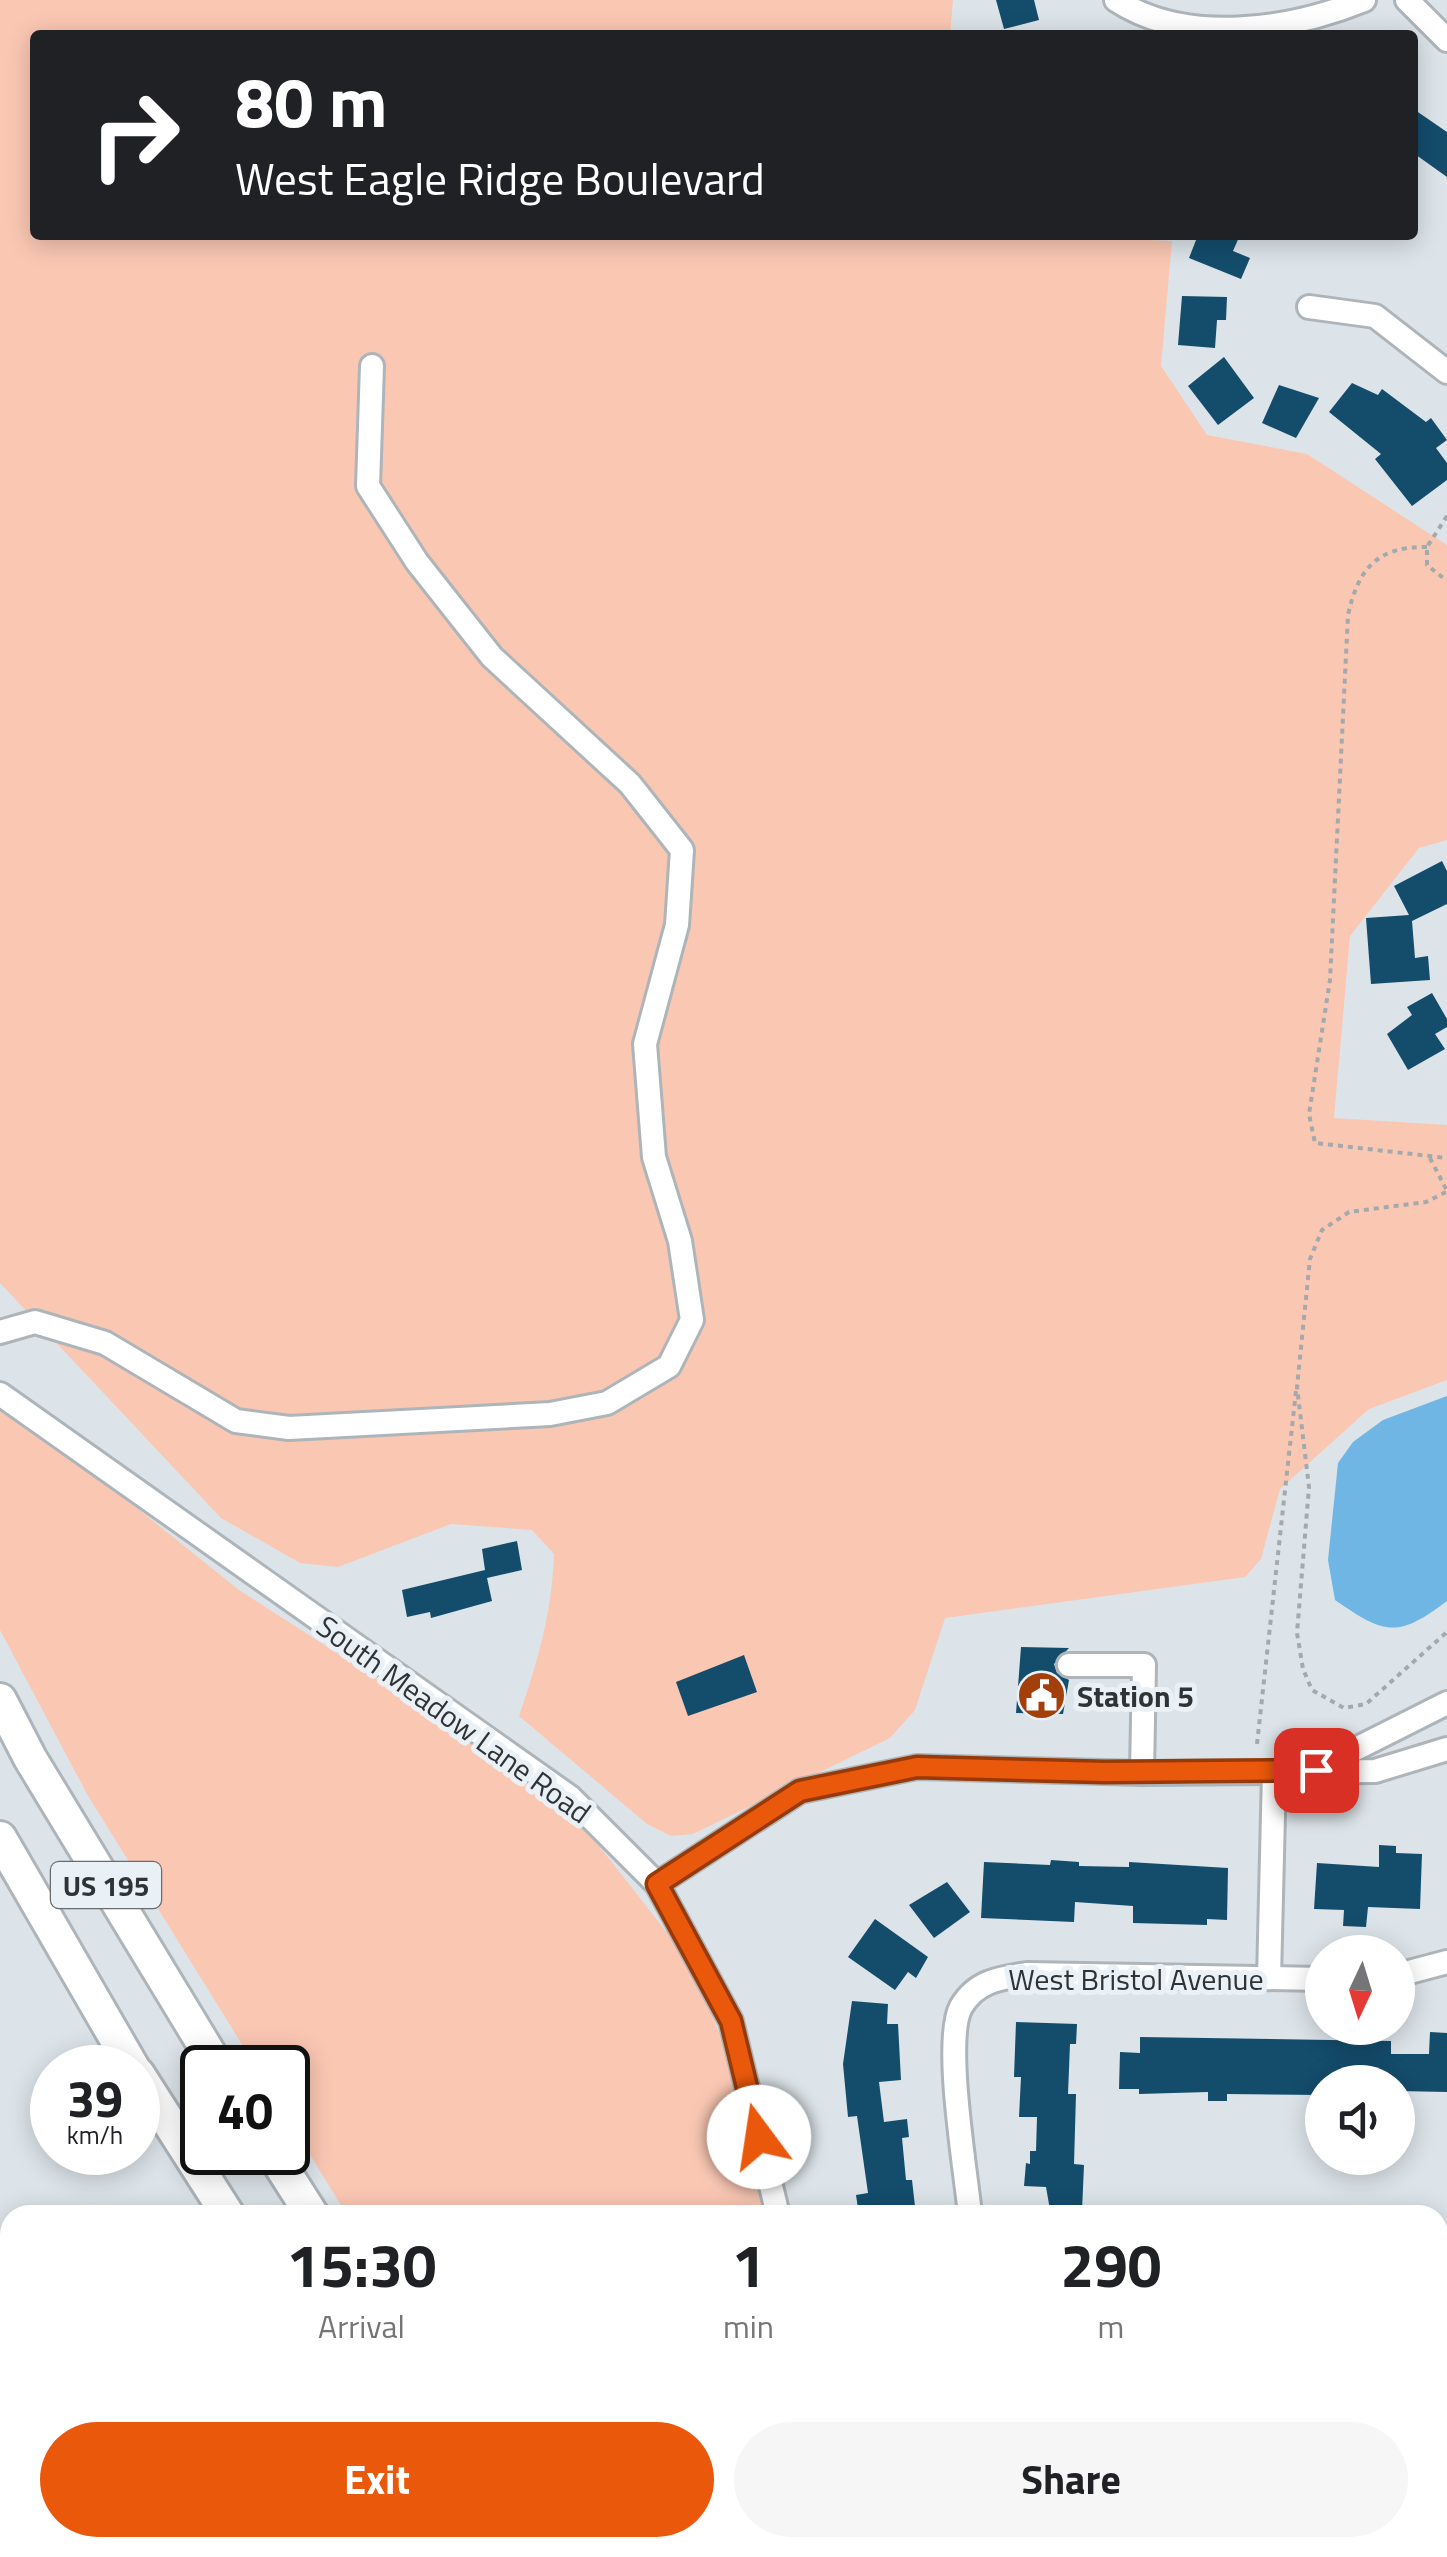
<!DOCTYPE html>
<style>
:root{--surface:#fff;--page:#f6f6f6;--text:#202124;--muted:#757577;--accent:#ea580c}
body{margin:0;font-family:"Titillium Web",sans-serif;background:var(--page);color:var(--text);height:100vh;display:flex;flex-direction:column;font-size:38px;white-space:nowrap}
*{box-sizing:border-box;margin:0}
p{font-size:32px;color:var(--muted)}
.icon{flex:none;width:55px;height:55px;fill:none;stroke:currentColor;stroke-width:2;stroke-linecap:round;stroke-linejoin:round}
.map{position:relative;flex:1;overflow:hidden}
.sheet{position:absolute;left:0px;top:2205px;width:1448px;height:352px;display:flex;flex-direction:column;background:var(--surface);border-radius:30px 30px 0 0;box-shadow:0 5px 25px #0003}
.sheet>*{flex:none}
.top-card{position:absolute;left:30px;top:30px;width:1388px;height:210px;border-radius:10px;box-shadow:0 5px 25px #0003;background:#202124;color:#fff;overflow:hidden}
.needle{width:65px;rotate:184deg}
.controls{position:absolute;left:1305px;top:1935px;display:grid;gap:20px}
.controls a{display:grid;place-items:center;width:110px;height:110px;border-radius:50%;background:var(--surface);box-shadow:0 5px 25px #0003;font-size:50px}
.speed{position:absolute;left:30px;top:2045px;display:flex;gap:20px;font-size:50px;font-weight:700;text-align:center}
.speed>*{display:grid;place-content:center;width:130px;height:130px;border-radius:50%;background:var(--surface);box-shadow:0 5px 25px #0003;line-height:1}
.speed small{font-size:25px;font-weight:400}
.speed .limit{border:5px solid #111;border-radius:15px;background:#fff;color:#111}
.pin{position:absolute;display:grid;place-items:center;width:85px;height:85px;color:#fff;margin:-42px;border-radius:20px;box-shadow:0 5px 15px #0006}
.me{position:absolute;width:110px;margin:-55px;rotate:346deg;stroke-linejoin:round;filter:drop-shadow(0 0 8px #0008)}
.turn{display:flex;align-items:center;gap:35px;height:210px;padding:0 40px;font-size:45px}
.turn .icon{width:130px;height:130px;stroke-width:2.5}
.turn b{display:block;font-size:70px;line-height:85px}
.eta{display:flex;justify-content:space-evenly;align-items:center;height:170px;text-align:center}
.eta b{font-size:60px;font-weight:700;line-height:70px}
.button{display:flex;gap:20px;margin-top:auto;padding:20px 40px}
.button a{flex:1;height:115px;border-radius:60px;background:var(--accent);color:#fff;font-size:40px;font-weight:700;line-height:115px;text-align:center}
.button a+a{background:var(--page);color:var(--text)}
.map>svg:first-child{display:block}
</style>
<div class="map">
<svg width="1447" height="2557" viewBox="0 0 1447 2557">
<rect width="100%" height="100%" fill="#dce4e9"/>
<g fill="#fac7b3">
<path d="M0,0h953l-3,35h-915v200h997l140,6 -11,125 46,69 100,19 140,91v295l-28,8 -69,88 -16,182 113,7v255l-78,29 -89,80 -19,70 -16,18 -300,41 -30,92 -25,28 -197,96 -22,2 -24,-12 -128,-108c19,-55 33,-104 35,-162l-22,-24 -81,-6 -113,43 -38,-4 -79,-45 -221,-235z"/>
<path d="M0,1398l239,192 272,175 81,72 84,107 32,62 21,51 38,158h-420l-59,-96v-51l-32,-1 -169,-273 -87,-164z"/>
<path d="M555,2548h290l3,9h-287z"/>
</g>
<path fill="#70b6e4" d="M1447,1396v205c-50,38 -63,33 -112,-1l-7,-40 10,-97 15,-21 30,-22z"/>
<g fill="#144c6c">
<path d="M996,0h38l5,20 -35,9z"/>
<path d="M1412,108l35,24v45l-35,-25z"/>
<path d="M1198,235h42l-7,16 17,7 -9,21 -52,-21z"/>
<path d="M1182,296l45,1 -1,23h-9l-2,28 -37,-3z"/>
<path d="M1224,357l30,41 -36,27 -30,-39z"/>
<path d="M1352,383l26,12 4,-6 44,33 5,-4 16,22 -11,8 11,15v17l-35,26 -37,-47 6,-5 -52,-42z"/>
<path d="M1279,385l40,13 -23,40 -34,-15z"/>
<path d="M1442,861l5,10v33l-35,17 3,37 13,-2 2,24 -59,4 -5,-66 43,-3 -15,-29z"/>
<path d="M1432,993l15,26v8l-12,7 10,15 -37,21 -21,-36 25,-19 -5,-8z"/>
<path d="M517,1541l5,29 -35,8 5,23 -61,17 -1,-6 -23,5 -5,-27 83,-20 -3,-21z"/>
<path d="M1021,1647l48,1 -15,16 3,9 12,7 -6,34 -47,-1z"/>
<path d="M744,1655l13,37 -69,24 -12,-34z"/>
<path d="M1379,1845l17,1v7l26,1 -2,55 -52,-2 -2,20 -23,-1 1,-16 -30,-1 3,-46 62,4z"/>
<path d="M1051,1860l28,2v4l50,1v-5l99,6 -1,52 -20,-1v6l-74,-2v-17l-58,-4 -1,20 -93,-4 3,-56 66,3z"/>
<path d="M947,1882l23,30 -36,26 -25,-33z"/>
<path d="M875,1919l53,38 -12,21 -8,-6 -13,18 -47,-33z"/>
<path d="M852,2001l36,3 -1,20h11l3,56 -22,2 5,40 23,-3 2,18 -7,1 4,42h6l4,35h-57l-3,-20 12,-2 -11,-77 -9,1 -5,-53z"/>
<path d="M1016,2022l61,2 -1,20h-6l-2,50h8l-2,70 10,1 -2,46 -32,-1 -4,-23 -22,-1 2,-23 4,1v-13h6l1,-34h-18l2,-40h-7z"/>
<path d="M1430,2032l17,1v59l-49,-1v-9h-76v13l-95,-1v7h-19v-9l-69,2v-5h-20l1,-37 20,1v-16l251,4v13h38z"/>
</g>
<g fill="none" stroke-linecap="round" stroke-linejoin="round">
<defs>
<g id="minor">
<path d="M1116,0c70,46 174,30 248,0"/>
<path d="M1407,0l40,40"/>
<path d="M1309,307l66,9 72,56"/>
<path d="M0,1332l35,-10 70,21 131,78 53,7 261,-14 57,-11 62,-37 23,-46 -12,-79 -26,-84 -9,-113 32,-119 5,-75 -52,-66 -138,-127 -75,-95 -49,-76 4,-120"/>
<path d="M0,1394l570,403 87,87 74,137 47,194"/>
<path d="M1069,1665h75l-2,108"/>
<path d="M1316,1769l131,-66"/>
<path d="M657,1884l143,-93 117,-24 225,6 233,-2 72,-22"/>
<path d="M1398,1975l49,-13"/>
<path d="M1269,1978l5,-205"/>
<path d="M970,2215c-4,-43 -27,-175 -9,-208 15,-26 39,-29 66,-33l295,5"/>
<path d="M1438,2330l9,1"/>
<path d="M861,2548l2,9"/>
</g>
<g id="highway">
<path d="M0,1700l30,58 188,310"/>
<path d="M0,1838l133,230"/>
<path d="M138,2074l90,141"/>
<path d="M272,2152l40,63"/>
<path d="M442,2548l6,9"/>
<path d="M527,2548l6,9"/>
</g>
</defs>
<use href="#minor" stroke="#adb5ba" stroke-width="28"/>
<use href="#highway" stroke="#adb5ba" stroke-width="38"/>
<g stroke="#a3a9ad" stroke-width="4" stroke-dasharray="5 5" stroke-linecap="butt">
<path d="M1447,516l-20,31v18l20,16"/>
<path d="M1427,547c-51,-1 -69,23 -79,68l-18,365 -21,134 6,29 132,15"/>
<path d="M1430,1158l17,33"/>
<path d="M1446,1192l-20,10 -77,10 -27,18 -12,29 -13,128 12,100 -12,146 6,36 9,21 32,18 22,-4 81,-72"/>
<path d="M1257,1744l39,-353"/>
</g>
<use href="#minor" stroke="#fff" stroke-width="22"/>
<use href="#highway" stroke="#fff" stroke-width="32"/>
</g>
<g fill="none" stroke-linecap="round" stroke-linejoin="round">
<defs>
<path id="route" d="M759,2137l-28,-116 -74,-137 143,-93 117,-24 188,5 211,-2"/>
</defs>
<use href="#route" stroke="#983908" stroke-width="25"/>
<use href="#route" stroke="#ea580c" stroke-width="18"/>
</g>
<defs>
<symbol id="civic-disc" viewBox="-11 -11 22 22"><circle r="9.5" fill="#a33f0b" stroke="#e9f1f6"/><path d="M-.6-6.5H3V-4.5H.6V-3L4-1V1h2V6H-6V1h2V-1L-.6-3ZM-1.2 2.5V6h2.4V2.5Z" fill="#fff"/></symbol>
</defs>
<g fill-rule="evenodd">
<use href="#civic-disc" x="1014" y="1668" width="55" height="55"/>
</g>
<g text-anchor="middle" dominant-baseline="central" stroke-width="10" stroke-linejoin="round" paint-order="stroke">
<rect fill="#e9f1f6" stroke="#686c6f" stroke-width="2.5" x="51" y="1862" width="110" height="46" rx="8"/>
<g font-size="28" font-weight="bold" fill="#303335">
<text x="106" y="1885">US 195</text>
</g>
<g font-size="30" font-weight="bold" fill="#303335" stroke="#e9f1f6" text-anchor="start">
<text x="1077" y="1696">Station 5</text>
</g>
<g font-size="30" fill="#303335" stroke="#e9f1f6">
<text transform="translate(454 1719) rotate(36)">South Meadow Lane Road</text>
<text x="1136" y="1979">West Bristol Avenue</text>
</g>
</g>
</svg>
<div class="controls">
<a><svg class="needle" viewBox="-14 -14 28 28"><path d="M0-13l5 13h-10z" fill="#e53935"/><path d="M0 13l5-13h-10z" fill="#757577"/></svg></a>
<a><svg class="icon" aria-label="sound" viewBox="0 0 24 24"><path d="M4 9h4l5-4v14l-5-4H4zM17 9q2 3 0 6"/></svg></a>
</div>
<div class="speed"><div>39<small>km/h</small></div><div class="limit">40</div></div>
<div class="pin" style="left:1316px;top:1770px;background:#d93025"><svg class="icon" aria-label="arrive" viewBox="0 0 24 24"><path d="M6 21V4h12l-3 4 3 4H6"/></svg></div>
<svg class="me" style="left:759px;top:2137px" viewBox="-20 -20 40 40"><circle r="19" fill="#fff"/><path d="M0-13L10 11 0 6-10 11z" fill="#ea580c"/></svg>
<div class="top-card">
<div class="turn"><svg class="icon" aria-label="right" viewBox="0 0 24 24"><path d="M7 20v-9h11M14 6l5 5-5 5"/></svg><div><b>80 m</b>West Eagle Ridge Boulevard</div></div>
</div>
<section class="sheet">
<div class="eta">
<div><b>15:30</b><p>Arrival</p></div>
<div><b>1</b><p>min</p></div>
<div><b>290</b><p>m</p></div>
</div>
<div class="button"><a>Exit</a><a>Share</a></div>
</section>
</div>
